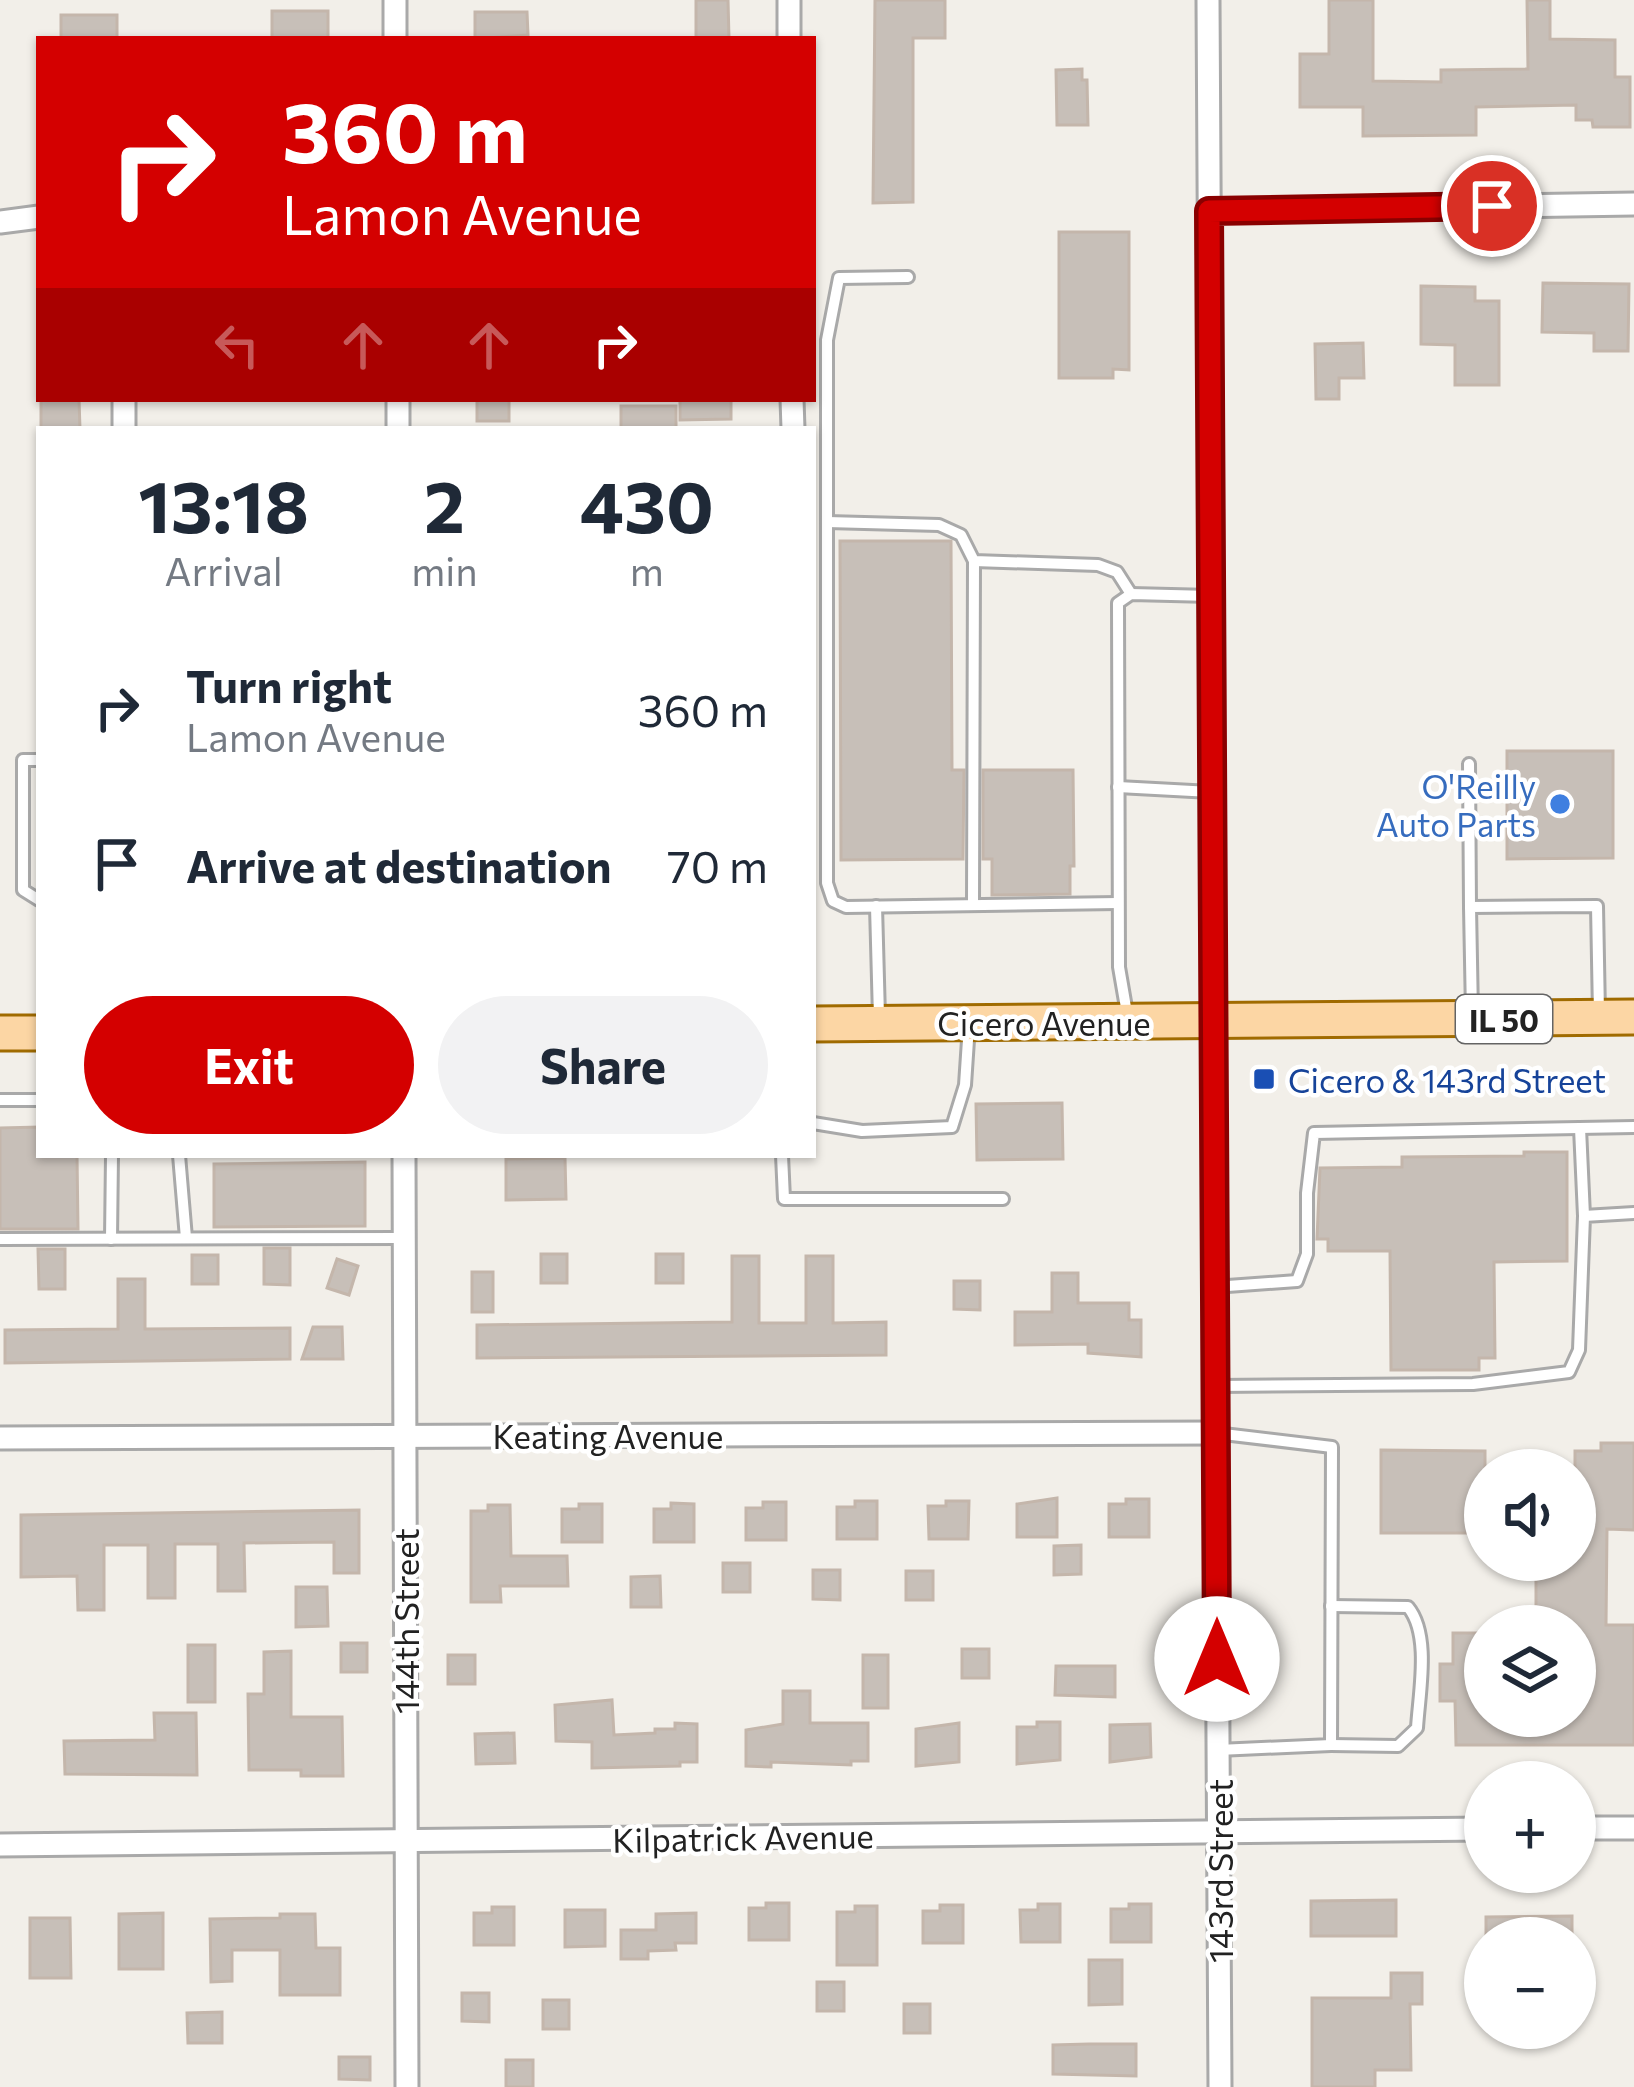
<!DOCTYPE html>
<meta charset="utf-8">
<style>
:root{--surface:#fff;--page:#f2f2f3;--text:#1f2937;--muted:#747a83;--accent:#d40000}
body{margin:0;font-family:Commissioner,sans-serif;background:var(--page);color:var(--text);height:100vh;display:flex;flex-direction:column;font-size:45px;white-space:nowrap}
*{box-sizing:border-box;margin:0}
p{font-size:39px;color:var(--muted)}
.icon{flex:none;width:66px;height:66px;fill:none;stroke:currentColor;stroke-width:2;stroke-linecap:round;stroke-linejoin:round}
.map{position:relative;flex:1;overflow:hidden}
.sheet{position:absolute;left:36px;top:426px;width:780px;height:732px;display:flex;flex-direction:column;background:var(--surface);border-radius:0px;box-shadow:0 3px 9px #0004}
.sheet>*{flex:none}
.banner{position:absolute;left:36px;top:36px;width:780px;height:366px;border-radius:0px;box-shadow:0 3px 9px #0004;background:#d40000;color:#fff;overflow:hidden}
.fabs{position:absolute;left:1464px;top:1449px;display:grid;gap:24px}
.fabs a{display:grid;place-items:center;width:132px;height:132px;border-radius:50%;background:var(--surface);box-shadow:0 3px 9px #0004;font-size:60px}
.pin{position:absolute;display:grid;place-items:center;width:102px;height:102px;color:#fff;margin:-51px;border:6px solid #fff;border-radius:50%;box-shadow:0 3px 12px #0007}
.me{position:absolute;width:132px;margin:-66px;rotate:0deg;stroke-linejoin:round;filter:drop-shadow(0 0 9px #0008)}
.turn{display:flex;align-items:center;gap:42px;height:252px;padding:0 48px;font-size:54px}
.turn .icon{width:156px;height:156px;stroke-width:2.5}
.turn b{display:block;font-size:84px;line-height:102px}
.lanes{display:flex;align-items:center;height:114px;padding:0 48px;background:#0003;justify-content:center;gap:60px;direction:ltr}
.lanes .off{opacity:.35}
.eta{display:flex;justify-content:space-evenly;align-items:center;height:204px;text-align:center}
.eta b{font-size:72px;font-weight:700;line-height:84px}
.primary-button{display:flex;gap:24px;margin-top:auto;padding:24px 48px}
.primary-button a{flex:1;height:138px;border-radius:72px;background:var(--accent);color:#fff;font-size:48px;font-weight:700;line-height:138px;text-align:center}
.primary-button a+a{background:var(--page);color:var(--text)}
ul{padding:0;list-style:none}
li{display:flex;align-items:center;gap:36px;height:156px;padding:0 48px}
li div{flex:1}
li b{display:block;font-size:45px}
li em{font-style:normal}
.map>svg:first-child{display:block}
</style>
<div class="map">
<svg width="1634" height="2087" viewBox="0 0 1634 2087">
<rect width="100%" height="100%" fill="#f2efe9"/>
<g fill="#c7bfb8" stroke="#c4b6ab" stroke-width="3">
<path d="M696,0h32l1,39h-33z"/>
<path d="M875,0h70v38h-32v164l-40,1z"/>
<path d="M1329,0h44v81l68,1v-12l87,-1 -1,-69h23v39l65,1v37h15v50h-37l-1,-7h-16v-15l-100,2v28l-113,1v-29h-63v-53h29z"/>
<rect x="272" y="11" width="56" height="28"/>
<path d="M475,12h52l1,23 -53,4z"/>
<rect x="61" y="15" width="56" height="24"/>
<path d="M1082,69v11h5l1,45h-31l-1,-55z"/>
<path d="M1059,232h70v138l-16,-1v9h-54z"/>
<path d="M1543,283l86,1 -1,67h-34v-18l-52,-1z"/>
<path d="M1421,286l54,1v14h24v84h-44v-40l-34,-1z"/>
<path d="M1363,343l1,35h-25v21h-23l-1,-55z"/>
<path d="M41,399h38l1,30h-39z"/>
<rect x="477" y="399" width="32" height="22"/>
<path d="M680,399h51v20l-51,1z"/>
<rect x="621" y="406" width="55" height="23"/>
<path d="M840,541h111l1,229h12l-1,89 -122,1z"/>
<path d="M1507,751h106v107l-106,1z"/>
<path d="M983,770h90l1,96h-4v28l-78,1v-36h-9z"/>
<path d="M1062,1103l1,56 -86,1 -1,-56z"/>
<path d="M39,1127v28h38l1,74h-78v-101z"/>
<path d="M1524,1152h43v109l-73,1 1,96h-16v12h-88l-1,-119h-62v-12h-11l3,-71 82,-1v-10l122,-1z"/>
<path d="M565,1158l1,41 -60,1v-41z"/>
<path d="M365,1162v64l-151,1v-63z"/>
<path d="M264,1248h26v37l-26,-1z"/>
<path d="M38,1249h27v40h-26z"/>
<rect x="541" y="1254" width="26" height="29"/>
<rect x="656" y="1254" width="27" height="29"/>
<rect x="192" y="1255" width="26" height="29"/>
<path d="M732,1256h27v67h47v-67h27v67l53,-1v33l-409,3v-33l255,-3z"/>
<path d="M337,1259l21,7 -9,29 -22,-7z"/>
<rect x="472" y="1272" width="21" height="40"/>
<path d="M1052,1273h26v30h51v17h12v37l-53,-4v-9l-73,1v-33h37z"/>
<path d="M118,1279h27v50l145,-1v31l-285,4v-33l113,-1z"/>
<path d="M954,1281h26v29l-26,-1z"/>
<path d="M313,1327h29l1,32h-41z"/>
<path d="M1601,1443h33v87l-27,-1 -1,96h28v120h-178l-1,-44h-15v-37h13v-31h32v83h90v-90h-39v-66h39v-109h26z"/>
<path d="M1381,1450l104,1v82h-104z"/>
<path d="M1057,1498v39h-40v-33z"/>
<path d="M1126,1499h23v38h-40v-33h17z"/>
<path d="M855,1501h22v38h-40v-32h18z"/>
<path d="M946,1501h23l-1,38h-39l-1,-33h18z"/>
<path d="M763,1502h23v38h-40v-32h17z"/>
<path d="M671,1503l23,1v38h-40v-33h17z"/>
<path d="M579,1504h23v38h-40v-33h17z"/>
<path d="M488,1505h22l1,51h56l1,30h-68l1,16h-30v-91h17z"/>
<path d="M359,1510v63h-25v-31l-90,1 1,48h-27v-47h-43v54h-27v-53h-44v65h-26l-1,-34 -56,1v-62z"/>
<path d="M1081,1545v29l-27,1v-29z"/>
<rect x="723" y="1563" width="27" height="29"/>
<path d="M813,1570h27v30l-27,-1z"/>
<rect x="906" y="1571" width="27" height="29"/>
<path d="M660,1576l1,31h-30v-30z"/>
<path d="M296,1587h31l1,39 -32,1z"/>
<rect x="341" y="1643" width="26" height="29"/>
<rect x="188" y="1645" width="27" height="57"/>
<rect x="962" y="1649" width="27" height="29"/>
<path d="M291,1651v66h51l1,59h-42v-6h-52l-1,-76h16v-42z"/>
<rect x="448" y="1655" width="27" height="29"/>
<rect x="863" y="1655" width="25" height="53"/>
<path d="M1056,1666h59v31l-60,-2z"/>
<path d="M783,1691h27v32h58v38h-17v4l-80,-3v5l-25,-1v-36l37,-6z"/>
<path d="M612,1700l2,35 41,-2v-4h20v-6l22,1v38h-17v4l-88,2v-26l-36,-1 -1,-36z"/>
<path d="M154,1713h42l1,62 -132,-1 -1,-33 91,-1z"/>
<path d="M1037,1722h23v38l-43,4v-37h20z"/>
<path d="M959,1723v39l-43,4v-37z"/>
<path d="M1150,1724l1,33 -41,5v-37z"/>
<path d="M514,1733l1,30 -39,1 -1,-30z"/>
<path d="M1396,1900v36h-85v-35z"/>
<path d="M766,1903h23v37h-40v-32h17z"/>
<path d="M1038,1904h22v38h-39l-1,-32h18z"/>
<path d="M1129,1904h22v38h-40v-33h18z"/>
<path d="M940,1905h23v38h-40v-32h17z"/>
<path d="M855,1906h22v59h-40v-53h18z"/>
<path d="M492,1907h22v38h-40v-32h18z"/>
<path d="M565,1910h40v36l-40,1z"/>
<path d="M163,1913v56h-44v-55z"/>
<path d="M696,1913v30h-21l1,7 -28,1v8h-27v-29h35v-16z"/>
<path d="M280,1914h35l1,34h24v47h-60v-45h-48v31l-21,1 -1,-63 70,-1z"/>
<path d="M1572,1916v22h-86v-21z"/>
<path d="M30,1918h40l1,60h-41z"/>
<path d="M1089,1960h33v44l-33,1z"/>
<path d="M1391,1973h31v31h-12l1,66h-36v17h-63v-89h79z"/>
<rect x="817" y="1982" width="27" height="29"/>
<path d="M462,1993h27v29l-27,-1z"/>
<rect x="543" y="2000" width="26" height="29"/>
<rect x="904" y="2004" width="26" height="29"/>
<path d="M222,2012v31h-34l-1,-30z"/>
<path d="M1089,2044h47v32l-83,-2v-29z"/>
<path d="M339,2057h31v23l-31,-1z"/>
<rect x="506" y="2060" width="27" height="27"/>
</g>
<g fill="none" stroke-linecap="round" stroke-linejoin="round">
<defs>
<g id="service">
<path d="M908,277l-69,1 -12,62v543l6,18 13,6 272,-4"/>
<path d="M827,522l112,3 22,10 13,26 124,4 19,7 14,22"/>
<path d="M39,760h-16v130l16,10"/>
<path d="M1469,764l1,143"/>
<path d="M1118,787l93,5"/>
<path d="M973,905l1,-344"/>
<path d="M876,906l3,111"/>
<path d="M1472,1014l-2,-107 127,-1 2,108"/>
<path d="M1128,1019l-9,-52 -1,-364 13,-9 80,2"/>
<path d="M0,1100h39"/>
<path d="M813,1123l49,8 90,-4 13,-42 4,-60"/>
<path d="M1580,1128l4,88"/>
<path d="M179,1155l7,83"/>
<path d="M782,1155l2,44h219"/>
<path d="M0,1239l404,-1"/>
<path d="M111,1239l1,-84"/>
<path d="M1214,1287l83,-6 10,-27v-61l7,-60 320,-6"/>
<path d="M1217,1386l256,-2 96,-12 10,-22 5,-134 50,-3"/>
<path d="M1215,1433l117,14 -1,298 -113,5"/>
<path d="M1331,1745l67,1 19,-18c2,-35 14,-93 -9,-121l-77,-1"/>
</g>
<g id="minor">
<path d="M395,0v39"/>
<path d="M789,0v39"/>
<path d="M1208,0l12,2087"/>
<path d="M1209,211l425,-7"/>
<path d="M0,222l39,-5"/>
<path d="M398,399v30"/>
<path d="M792,399l1,30"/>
<path d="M124,429v-30"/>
<path d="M404,1155l3,932"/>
<path d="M0,1438l1215,-5"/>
<path d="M1575,1828h59"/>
<path d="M0,1845l1485,-16"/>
</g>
<g id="primary">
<path d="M813,1024l821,-7"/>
<path d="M0,1033h39"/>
</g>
</defs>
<use href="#service" stroke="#a9a9a9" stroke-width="16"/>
<use href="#minor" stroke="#a9a9a9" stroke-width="27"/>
<use href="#primary" stroke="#a06b00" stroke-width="39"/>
<use href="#service" stroke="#fff" stroke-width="10"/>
<use href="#minor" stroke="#fff" stroke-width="21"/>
<use href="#primary" stroke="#fcd6a4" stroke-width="33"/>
</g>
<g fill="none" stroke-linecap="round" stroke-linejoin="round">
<defs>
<path id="route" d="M1217,1659l-8,-1448 283,-5"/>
</defs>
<use href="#route" stroke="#8a0000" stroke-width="30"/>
<use href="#route" stroke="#d40000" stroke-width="21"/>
</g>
<circle fill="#3f7fe0" stroke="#fff" stroke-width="4.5" cx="1560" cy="804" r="12"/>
<rect fill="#1a4fb4" stroke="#fff" stroke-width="4.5" x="1252" y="1067" width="24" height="24" rx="6"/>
<g text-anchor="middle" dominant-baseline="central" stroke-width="9" stroke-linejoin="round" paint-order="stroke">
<rect fill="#fff" stroke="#646464" stroke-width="3" x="1456" y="995" width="96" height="48" rx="9"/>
<g font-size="30" font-weight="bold" fill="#222">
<text x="1504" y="1019">IL 50</text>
</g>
<g font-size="33" fill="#366cbe" stroke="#fff" text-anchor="end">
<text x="1536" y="785">O'Reilly<tspan x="1536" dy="38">Auto Parts</tspan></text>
</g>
<g font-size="33" fill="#222" stroke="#fff">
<text x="1044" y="1022">Cicero Avenue</text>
<text x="608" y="1435">Keating Avenue</text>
<text transform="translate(405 1621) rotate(-90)">144th Street</text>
<text transform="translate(743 1837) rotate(-1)">Kilpatrick Avenue</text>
<text transform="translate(1219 1871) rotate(-90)">143rd Street</text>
</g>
<g font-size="33" fill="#164399" stroke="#fff" text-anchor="start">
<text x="1288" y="1079">Cicero &amp; 143rd Street</text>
</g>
</g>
</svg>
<div class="fabs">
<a><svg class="icon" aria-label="sound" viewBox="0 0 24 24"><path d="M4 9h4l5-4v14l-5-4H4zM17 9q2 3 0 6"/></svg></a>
<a><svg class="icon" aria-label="layers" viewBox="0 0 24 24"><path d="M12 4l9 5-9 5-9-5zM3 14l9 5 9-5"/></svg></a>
<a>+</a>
<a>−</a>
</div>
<div class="pin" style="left:1492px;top:206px;background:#d93025"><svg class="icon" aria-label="arrive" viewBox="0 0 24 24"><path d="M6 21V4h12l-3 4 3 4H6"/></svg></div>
<svg class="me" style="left:1217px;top:1659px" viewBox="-20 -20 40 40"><circle r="19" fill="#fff"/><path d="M0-13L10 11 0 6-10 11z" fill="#d40000"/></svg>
<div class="banner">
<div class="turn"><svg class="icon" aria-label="right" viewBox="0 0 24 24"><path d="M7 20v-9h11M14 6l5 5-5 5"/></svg><div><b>360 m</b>Lamon Avenue</div></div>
<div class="lanes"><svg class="icon off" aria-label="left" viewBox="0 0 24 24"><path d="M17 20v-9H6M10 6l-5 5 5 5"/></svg><svg class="icon off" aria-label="ahead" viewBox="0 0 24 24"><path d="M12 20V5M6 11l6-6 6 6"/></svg><svg class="icon off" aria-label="ahead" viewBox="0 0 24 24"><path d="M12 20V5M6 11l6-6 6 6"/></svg><svg class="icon" aria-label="right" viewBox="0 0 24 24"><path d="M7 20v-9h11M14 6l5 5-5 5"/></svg></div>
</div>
<section class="sheet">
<div class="eta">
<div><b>13:18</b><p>Arrival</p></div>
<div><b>2</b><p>min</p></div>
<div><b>430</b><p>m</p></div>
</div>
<ul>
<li><svg class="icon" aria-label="right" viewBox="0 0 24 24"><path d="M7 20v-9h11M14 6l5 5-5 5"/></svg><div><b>Turn right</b><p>Lamon Avenue</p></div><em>360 m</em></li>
<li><svg class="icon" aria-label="arrive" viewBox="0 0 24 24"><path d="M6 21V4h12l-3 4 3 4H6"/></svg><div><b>Arrive at destination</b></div><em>70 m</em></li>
</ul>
<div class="primary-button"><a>Exit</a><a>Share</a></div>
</section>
</div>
